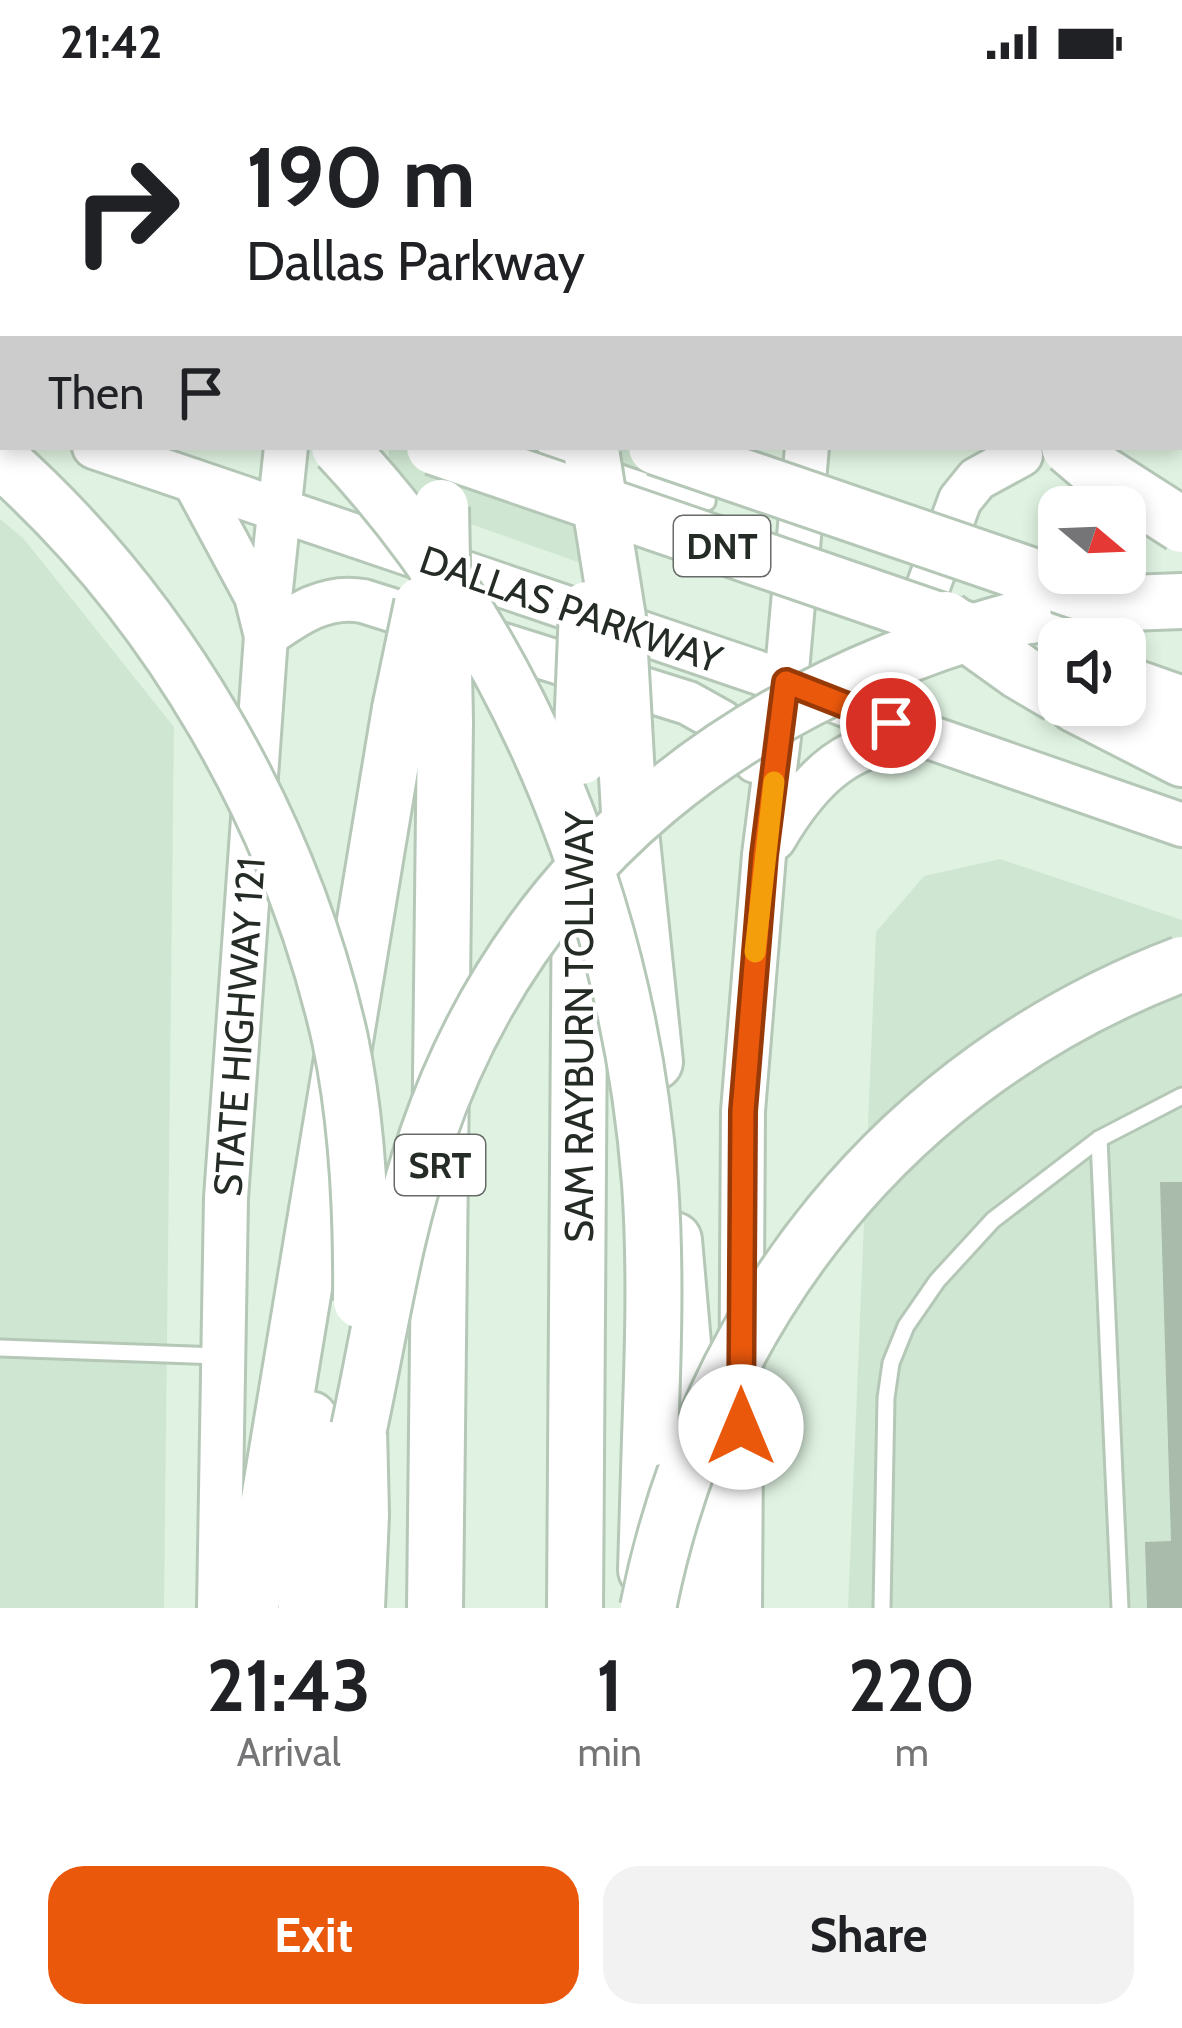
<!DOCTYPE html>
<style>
:root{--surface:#fff;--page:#f2f2f2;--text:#202124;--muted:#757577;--accent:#ea580c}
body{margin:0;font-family:Cabin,sans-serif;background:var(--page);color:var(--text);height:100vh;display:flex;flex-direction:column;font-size:45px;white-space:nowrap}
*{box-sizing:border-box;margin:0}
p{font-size:39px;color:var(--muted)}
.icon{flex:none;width:66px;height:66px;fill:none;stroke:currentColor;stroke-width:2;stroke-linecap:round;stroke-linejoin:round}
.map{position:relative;height:1524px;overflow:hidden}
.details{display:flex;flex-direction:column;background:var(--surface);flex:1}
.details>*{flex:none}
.hud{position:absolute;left:0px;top:0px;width:1182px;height:366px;box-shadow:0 6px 18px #0003;background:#fff;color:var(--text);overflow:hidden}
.needle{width:78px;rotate:109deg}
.fabs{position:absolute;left:1038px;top:402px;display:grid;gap:24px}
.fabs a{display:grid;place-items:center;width:108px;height:108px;border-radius:24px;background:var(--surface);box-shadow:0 6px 18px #0003;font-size:60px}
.pin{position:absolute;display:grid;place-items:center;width:102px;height:102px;color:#fff;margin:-51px;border:6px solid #fff;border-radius:50%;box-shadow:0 3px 12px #0007}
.me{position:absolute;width:132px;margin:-66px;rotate:0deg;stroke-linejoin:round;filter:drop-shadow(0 0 9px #0008)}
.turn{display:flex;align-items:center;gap:42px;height:252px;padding:0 48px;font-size:54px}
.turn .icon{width:156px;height:156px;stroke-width:2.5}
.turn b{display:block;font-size:84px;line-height:102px}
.then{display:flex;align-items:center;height:114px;padding:0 48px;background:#0003;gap:24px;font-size:45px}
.eta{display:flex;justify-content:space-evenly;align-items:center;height:204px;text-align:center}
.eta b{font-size:72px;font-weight:700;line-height:84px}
.cta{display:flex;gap:24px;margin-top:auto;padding:24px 48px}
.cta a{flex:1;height:138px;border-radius:36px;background:var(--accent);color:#fff;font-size:48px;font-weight:700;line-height:138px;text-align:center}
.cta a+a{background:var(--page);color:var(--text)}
.status{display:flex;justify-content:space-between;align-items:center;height:84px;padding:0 60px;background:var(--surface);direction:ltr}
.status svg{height:33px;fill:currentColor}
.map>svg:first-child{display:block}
</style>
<div class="status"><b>21:42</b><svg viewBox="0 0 49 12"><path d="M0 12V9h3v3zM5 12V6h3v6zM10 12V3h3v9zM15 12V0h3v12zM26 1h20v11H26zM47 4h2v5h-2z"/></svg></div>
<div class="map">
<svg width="1182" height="1524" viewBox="0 0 1182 1524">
<rect width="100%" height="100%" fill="#e0f3e2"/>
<g fill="#cfe7d2">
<path d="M389,363h252l-7,135 -245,-87z"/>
<path d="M0,435l23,19 151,189 -10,881h-164z"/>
<path d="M1000,775l182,61v688h-334l28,-676 48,-56z"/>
</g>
<path fill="#a9bbab" d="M1160,1098h22v426h-35l-2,-66 26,-1z"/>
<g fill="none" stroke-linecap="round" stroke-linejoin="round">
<defs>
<g id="lane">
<path d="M1056,3v-3"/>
<path d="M1179,302l3,3"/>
<path d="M545,363l35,12"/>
<path d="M603,383l104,35 3,-28"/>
<path d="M1099,1055l21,469"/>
<path d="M0,1264l219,8"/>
<path d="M882,1524l4,-210 5,-35 15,-37 31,-45 56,-61 106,-81 83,-43"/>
</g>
<g id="secondary">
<path d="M320,0v3"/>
<path d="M286,3l2,-3"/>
<path d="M0,17l3,1"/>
<path d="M0,331l3,1"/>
<path d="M94,363l692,235 140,54 256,89"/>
<path d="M194,397l62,115 10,40c30,-21 59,-42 97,-35l325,102 34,19 33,39"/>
<path d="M908,557l52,-141 17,-21 44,-24"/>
<path d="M774,755c37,-63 75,-100 152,-103"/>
<path d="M219,1524l7,-410 40,-562 20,-189"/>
<path d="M740,1524l3,-497 21,-256 22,-173 21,-235"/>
</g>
<g id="highway">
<path d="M507,0l2,3"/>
<path d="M784,0l1,3"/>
<path d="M348,3l4,-3"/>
<path d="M453,3v-3"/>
<path d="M585,3v-3"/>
<path d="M0,82l3,2"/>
<path d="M0,134l3,1"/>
<path d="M0,211l3,1"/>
<path d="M1024,533l79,-13 79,-3"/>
<path d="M1125,600l57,20"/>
<path d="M1076,621l106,54"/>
<path d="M629,728l26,250"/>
<path d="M674,1156l32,368"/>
<path d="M646,1486l4,-131"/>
<path d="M251,1524l149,-899"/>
<path d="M306,1524l4,-189"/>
<path d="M357,1524l4,-93 -2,-87"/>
<path d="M435,1524l10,-886"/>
<path d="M575,1524l5,-736"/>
</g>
</defs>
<use href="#lane" stroke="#b5c7b7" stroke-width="21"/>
<use href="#secondary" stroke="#b5c7b7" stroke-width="48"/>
<use href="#highway" stroke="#b5c7b7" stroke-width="60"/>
<use href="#lane" stroke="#fff" stroke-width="15"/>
<use href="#secondary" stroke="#fff" stroke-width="42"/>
<use href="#highway" stroke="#fff" stroke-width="54"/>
<defs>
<g id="highway-bridge">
<path d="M339,363c185,196 290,469 311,736 6,85 3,170 0,256"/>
<path d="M434,363l548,188"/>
<path d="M656,363l470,161"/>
<path d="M1069,363l27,23 86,55"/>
<path d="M592,372l26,162 11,194"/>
<path d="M0,375c167,148 291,361 340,580 18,85 22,175 21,262"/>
<path d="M441,423l4,215"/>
<path d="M946,535l74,53 39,23"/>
<path d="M400,625l22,-105"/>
<path d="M581,673l6,-148"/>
<path d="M359,1344c21,-97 35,-197 68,-291 97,-282 317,-445 597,-520"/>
<path d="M648,1524c59,-297 249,-536 534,-644"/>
</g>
</defs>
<use href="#highway-bridge" stroke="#b5c7b7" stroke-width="60" stroke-linecap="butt"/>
<use href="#highway-bridge" stroke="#fff" stroke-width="54"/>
</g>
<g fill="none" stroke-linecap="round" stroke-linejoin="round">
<defs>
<path id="route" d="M741,1343l2,-316 21,-256 22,-173 105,41"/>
</defs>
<use href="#route" stroke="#983908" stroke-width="30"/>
<use href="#route" stroke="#ea580c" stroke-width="21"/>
<path stroke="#f59e0b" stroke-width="21" d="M755,868l19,-170"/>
</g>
<g text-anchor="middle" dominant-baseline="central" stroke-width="9" stroke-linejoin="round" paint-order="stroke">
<g fill="#fff" stroke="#666b67" stroke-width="3">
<rect x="674" y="432" width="96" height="60" rx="9"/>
<rect x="395" y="1051" width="90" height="60" rx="9"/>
</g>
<g font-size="36" font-weight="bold" fill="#252c26">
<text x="722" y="462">DNT</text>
<text x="440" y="1081">SRT</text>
</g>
<g font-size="39" fill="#252c26" stroke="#fff">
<text transform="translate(571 525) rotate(19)">DALLAS PARKWAY</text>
<text transform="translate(239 943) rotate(-86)">STATE HIGHWAY 121</text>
<text transform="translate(579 943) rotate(-90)">SAM RAYBURN TOLLWAY</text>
</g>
</g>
</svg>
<div class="fabs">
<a><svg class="needle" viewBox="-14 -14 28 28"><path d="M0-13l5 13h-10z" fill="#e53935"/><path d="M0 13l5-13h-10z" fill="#757577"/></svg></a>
<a><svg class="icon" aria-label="sound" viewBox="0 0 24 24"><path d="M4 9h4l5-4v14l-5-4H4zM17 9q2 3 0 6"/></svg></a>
</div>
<div class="pin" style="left:891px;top:639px;background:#d93025"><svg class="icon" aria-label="arrive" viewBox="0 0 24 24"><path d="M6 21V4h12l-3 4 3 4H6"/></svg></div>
<svg class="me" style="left:741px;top:1343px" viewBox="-20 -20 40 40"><circle r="19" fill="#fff"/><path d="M0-13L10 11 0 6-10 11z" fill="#ea580c"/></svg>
<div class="hud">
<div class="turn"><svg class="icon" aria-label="right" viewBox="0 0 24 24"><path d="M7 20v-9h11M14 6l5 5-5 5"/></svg><div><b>190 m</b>Dallas Parkway</div></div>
<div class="then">Then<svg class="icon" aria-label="arrive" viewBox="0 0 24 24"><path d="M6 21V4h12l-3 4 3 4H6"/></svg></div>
</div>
</div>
<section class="details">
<div class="eta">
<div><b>21:43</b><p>Arrival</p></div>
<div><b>1</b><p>min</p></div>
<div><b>220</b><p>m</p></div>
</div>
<div class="cta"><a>Exit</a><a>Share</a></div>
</section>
